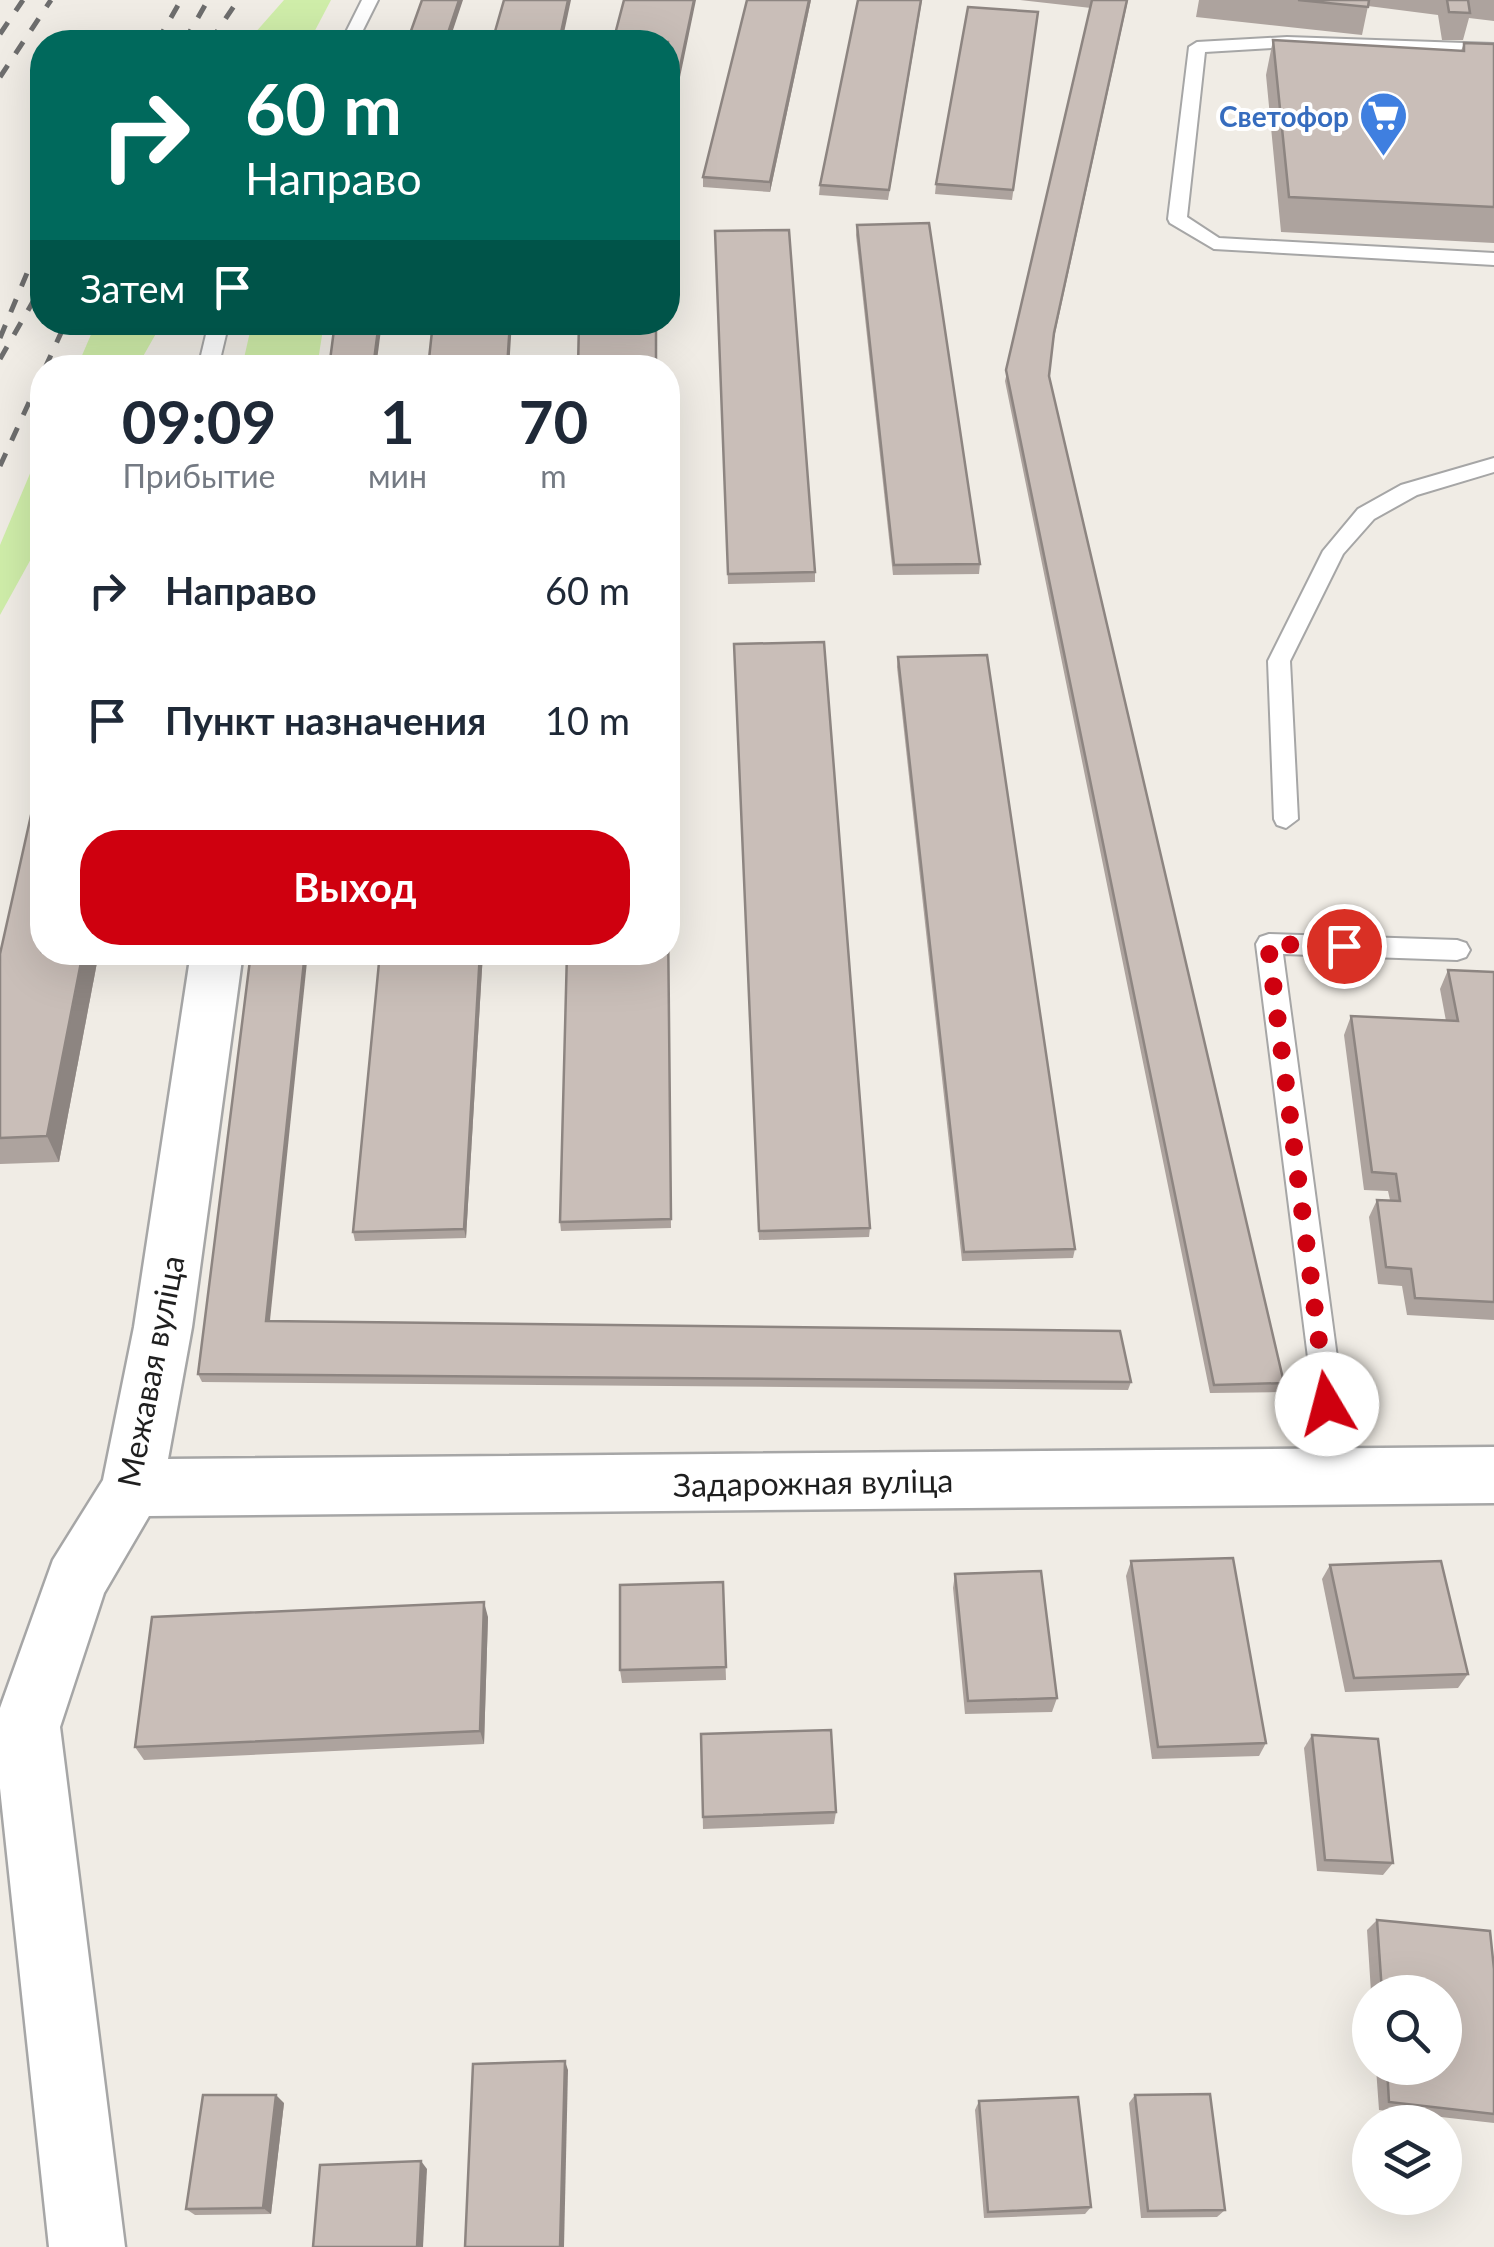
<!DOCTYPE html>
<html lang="ru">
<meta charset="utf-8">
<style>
:root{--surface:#fff;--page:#f6f6f7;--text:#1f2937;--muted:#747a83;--accent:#cf000f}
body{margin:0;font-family:Lato,sans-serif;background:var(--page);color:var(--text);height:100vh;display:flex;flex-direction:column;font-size:38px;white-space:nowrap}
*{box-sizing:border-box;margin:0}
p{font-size:32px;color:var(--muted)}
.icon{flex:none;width:55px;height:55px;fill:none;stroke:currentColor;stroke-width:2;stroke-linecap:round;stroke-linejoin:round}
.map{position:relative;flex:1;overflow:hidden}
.sheet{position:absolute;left:30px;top:355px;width:650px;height:610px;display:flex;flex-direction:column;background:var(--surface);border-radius:40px;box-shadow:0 10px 40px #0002}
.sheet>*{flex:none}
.guide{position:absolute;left:30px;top:30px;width:650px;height:305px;border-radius:40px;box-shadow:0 10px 40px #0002;background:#00695c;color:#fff;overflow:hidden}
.controls{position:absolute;left:1352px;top:1975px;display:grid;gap:20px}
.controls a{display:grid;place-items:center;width:110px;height:110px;border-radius:50%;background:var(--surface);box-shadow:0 10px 40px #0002;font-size:50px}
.pin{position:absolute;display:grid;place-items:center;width:85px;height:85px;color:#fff;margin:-42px;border:5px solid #fff;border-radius:50%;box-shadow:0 2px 10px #0007}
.me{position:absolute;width:110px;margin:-55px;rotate:352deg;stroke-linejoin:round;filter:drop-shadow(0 0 8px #0008)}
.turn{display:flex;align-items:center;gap:35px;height:210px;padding:0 50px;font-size:45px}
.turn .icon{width:130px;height:130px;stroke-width:2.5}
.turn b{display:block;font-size:70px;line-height:85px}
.then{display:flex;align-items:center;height:95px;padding:0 50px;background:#0003;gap:20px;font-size:38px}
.eta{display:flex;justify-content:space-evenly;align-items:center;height:170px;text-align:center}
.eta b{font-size:60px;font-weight:700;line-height:70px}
.cta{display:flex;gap:20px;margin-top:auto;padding:20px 50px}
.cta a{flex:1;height:115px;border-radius:40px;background:var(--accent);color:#fff;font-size:40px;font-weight:700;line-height:115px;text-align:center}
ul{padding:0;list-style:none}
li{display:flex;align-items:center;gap:30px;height:130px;padding:0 50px}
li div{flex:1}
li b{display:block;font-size:38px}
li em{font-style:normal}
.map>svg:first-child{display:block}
</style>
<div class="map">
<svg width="1494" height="2247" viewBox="0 0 1494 2247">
<rect width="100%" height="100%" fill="#f0ece5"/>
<g fill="#cfeda9">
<path d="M284,0h47l-22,42h-62z"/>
<path d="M96,323v-1l66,1 -25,44h-60z"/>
<path d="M252,323h72l-7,44h-75z"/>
<path d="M42,445v94l-42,76v-70z"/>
</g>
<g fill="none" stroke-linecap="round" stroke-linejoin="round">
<defs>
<g id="lane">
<path d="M362,0h16l-21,42h-16z"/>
<path d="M1287,37l207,7v10l-207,-7 -82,5 -18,165 32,21 275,15v12l-280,-16 -44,-26 -2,-4 21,-172 8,-5z"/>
<path d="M209,322h20l-11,46h-20z"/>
<path d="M1494,458v14l-77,23 -43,24 -31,35 -53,107 8,158 -12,9 -9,-3 -3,-6 -6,-158 55,-110 35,-42 43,-24z"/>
<path d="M1269,934l188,6 9,3 4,7 -4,7 -9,3 -174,-6 70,523 -4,10 -11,4 -11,-4 -4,-10 -67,-533 4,-7z"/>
</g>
<path id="street" d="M191,952h52l-51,375 -24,132 1326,-12v56l-1345,13 -45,77 -44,134 65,520h-76l-49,-459v-80l53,-148 50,-80 31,-153z"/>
</defs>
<use href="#lane" stroke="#a6a6a6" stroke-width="4"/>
<use href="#street" stroke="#a6a6a6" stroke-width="5"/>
<use href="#lane" fill="#fff" fill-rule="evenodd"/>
<use href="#street" fill="#fff" fill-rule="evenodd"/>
<g stroke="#6d6d6d" stroke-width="5" stroke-dasharray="14 14" stroke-linecap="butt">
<path d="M0,34l23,-34"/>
<path d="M157,42l24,-42"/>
<path d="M184,42l24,-42"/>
<path d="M210,42l28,-42"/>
<path d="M0,77l51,-77"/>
<path d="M0,338l42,-101"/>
<path d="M0,359l42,-73"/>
<path d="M45,368l21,-46"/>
<path d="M0,466l42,-92"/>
</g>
</g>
<g fill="#ada39e">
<path d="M811,0l-41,192 -67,-5v-10z"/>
<path d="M922,0l-34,200 -69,-5 1,-10z"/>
<path d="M1020,0h108l-75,343 -4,33 235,1007 -3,9 -71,1 -205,-1012 86,-373z"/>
<path d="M1199,0h295v21l-25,-3 -6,22h-21l-4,-25 -70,-9 -6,29 -166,-18z"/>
<path d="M1038,12l-26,188 -77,-6 1,-10z"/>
<path d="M1273,40l188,11 3,-8 30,1v199l-213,-11 -15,-157z"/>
<path d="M857,225l123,339 -1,10 -86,1 -37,-340z"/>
<path d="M715,231l100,341v10l-87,2z"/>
<path d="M734,644l136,584 -1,9 -110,3z"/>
<path d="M898,657l177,592 -2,9 -111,3 -65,-594z"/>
<path d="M668,887l3,341 -110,3 -1,-9z"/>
<path d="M42,952h57l-40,210 -59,2v-210z"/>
<path d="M380,952h103l-17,286 -111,3 -2,-9z"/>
<path d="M1448,970l46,2v348l-87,-5 -5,-29 -24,-2 -9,-67 8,-17h13l-2,-9 -24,-1 -20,-155 7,-19 95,5 -6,-32z"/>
<path d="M270,1321l861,61 -3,8 -926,-8 -4,-8z"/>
<path d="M1131,1561l135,182 -7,13 -107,3 -26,-183z"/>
<path d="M1330,1565l138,109 -10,14 -113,4 -23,-113z"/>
<path d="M955,1574l102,124 -5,14 -87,2 -12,-126z"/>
<path d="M723,1582l3,98 -104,3 -2,-13z"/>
<path d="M488,1617l-4,127 -340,16 -9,-13z"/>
<path d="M701,1734l135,78 -2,12 -131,5z"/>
<path d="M1312,1735l81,128 -10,12 -66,-4 -13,-123z"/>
<path d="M1377,1920l117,49v154l-115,-13 -3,-42h69v-76h-74l-4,-62z"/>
<path d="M1135,2095l90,115 -8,7 -76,1 -12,-115z"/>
<path d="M979,2101l112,106 -6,7 -101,4 -9,-108z"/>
<path d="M284,2103l-13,111 -76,1 -9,-6z"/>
</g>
<g fill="#8d8581">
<path d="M459,0h4l-14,42h-4z"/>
<path d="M568,0h3l-9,42h-3z"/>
<path d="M694,0h2l-28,135v-11z"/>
<path d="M809,0h2l-41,192v-10z"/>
<path d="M379,322h3l-6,46h-3z"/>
<path d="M510,322h2l-3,46h-2z"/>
<path d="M83,952h16l-40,210 -12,-26z"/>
<path d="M305,952h3l-39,378 -3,-9z"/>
<path d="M480,952h3l-17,286 -2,-9z"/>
<path d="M484,1602l4,15 -4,127 -4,-13z"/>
<path d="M565,2061l3,9 -4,177h-4z"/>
<path d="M276,2095l8,8 -13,111 -8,-6z"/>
<path d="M421,2161l6,8 -4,78h-6z"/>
</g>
<g fill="#c9beb8" stroke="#8d8581" stroke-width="2.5">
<path d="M422,0h37l-14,42h-38z"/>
<path d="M504,0h64l-9,42h-67z"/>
<path d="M624,0h70l-26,124v-82h-55z"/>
<path d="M747,0h62l-39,182 -67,-5z"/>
<path d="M858,0h63l-32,190 -69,-5z"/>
<path d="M1092,0h35l-73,333 -5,43 235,1007 -70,2 -208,-1015z"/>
<path d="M1298,0h71l-1,7z"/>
<path d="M1447,0h21l2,13 -21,-1z"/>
<path d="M968,7l70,5 -25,178 -77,-6z"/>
<path d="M1273,40l191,11v-8l30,1v163l-205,-10z"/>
<path d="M929,223l51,341 -86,1 -37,-340z"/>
<path d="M789,230l26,342 -87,2 -13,-343z"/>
<path d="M335,322h44l-6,46h-44z"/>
<path d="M433,322h77l-3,46h-79z"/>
<path d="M579,322h77v46h-78z"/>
<path d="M824,642l46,586 -111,3 -25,-587z"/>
<path d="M987,655l88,594 -111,3 -66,-595z"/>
<path d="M42,766v186h41l-36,184 -47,2v-184z"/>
<path d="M668,920l3,299 -111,3 7,-270h101z"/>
<path d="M251,952h54l-39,369 854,10 11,51 -933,-8z"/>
<path d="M380,952h100l-16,277 -111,3z"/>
<path d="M1448,970l46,2v330l-79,-4 -4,-29 -25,-2 -9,-67 23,1 -4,-27 -24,-2 -21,-156 107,5z"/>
<path d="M1233,1558l33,185 -108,4 -27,-186z"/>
<path d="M1441,1561l27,113 -114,4 -24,-113z"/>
<path d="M1041,1571l16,127 -89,3 -13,-127z"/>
<path d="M723,1582l3,85 -106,3v-85z"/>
<path d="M484,1602l-4,129 -345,16 17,-130z"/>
<path d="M831,1730l5,82 -133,5 -2,-83z"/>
<path d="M1312,1735l66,4 15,124 -68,-3z"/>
<path d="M1377,1920l113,11 4,38v145l-105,-12 -2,-34h58v-76h-63z"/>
<path d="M565,2061l-5,186h-95l8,-183z"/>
<path d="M1210,2094l15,116 -77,1 -13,-116z"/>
<path d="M203,2095h73l-13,113 -77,1z"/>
<path d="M1078,2097l13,110 -103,5 -9,-111z"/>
<path d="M421,2161l-4,86h-104l7,-82z"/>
</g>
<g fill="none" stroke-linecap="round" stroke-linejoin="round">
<path stroke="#cf000f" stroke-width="18" stroke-dasharray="0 32.4" d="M1327,1404l-59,-460 76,2"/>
</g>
<defs>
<symbol id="supermarket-pin" viewBox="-11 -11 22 30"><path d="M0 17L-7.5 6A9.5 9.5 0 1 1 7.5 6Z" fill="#3f7fe0" stroke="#fff"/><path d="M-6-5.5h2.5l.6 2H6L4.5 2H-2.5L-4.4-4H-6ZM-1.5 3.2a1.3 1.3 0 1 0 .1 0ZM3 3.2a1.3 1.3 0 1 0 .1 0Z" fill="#fff"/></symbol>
</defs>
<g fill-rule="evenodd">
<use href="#supermarket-pin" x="1356" y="88" width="55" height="75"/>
</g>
<g text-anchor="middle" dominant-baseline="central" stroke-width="8" stroke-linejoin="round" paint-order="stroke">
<g font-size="28" font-weight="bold" fill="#366cbe" stroke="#fff" text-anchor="end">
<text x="1349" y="116">Светофор</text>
</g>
<g font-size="32" fill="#1f1f1f" stroke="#fff">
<text transform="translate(150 1371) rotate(-79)">Межавая вуліца</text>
<text transform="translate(813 1482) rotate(-1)">Задарожная вуліца</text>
</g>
</g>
</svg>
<div class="controls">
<a><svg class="icon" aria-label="search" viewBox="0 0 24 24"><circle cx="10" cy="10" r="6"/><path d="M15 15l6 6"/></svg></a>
<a><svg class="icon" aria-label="layers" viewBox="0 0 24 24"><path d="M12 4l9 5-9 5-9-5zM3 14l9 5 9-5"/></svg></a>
</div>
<div class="pin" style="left:1344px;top:946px;background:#d93025"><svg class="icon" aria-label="arrive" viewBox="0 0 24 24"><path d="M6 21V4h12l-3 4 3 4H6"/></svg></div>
<svg class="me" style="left:1327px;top:1404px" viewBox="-20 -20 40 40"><circle r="19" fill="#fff"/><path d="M0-13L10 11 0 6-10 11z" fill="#cf000f"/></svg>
<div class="guide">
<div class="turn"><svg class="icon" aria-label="right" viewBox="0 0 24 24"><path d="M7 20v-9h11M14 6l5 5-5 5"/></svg><div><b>60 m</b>Направо</div></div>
<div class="then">Затем<svg class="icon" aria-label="arrive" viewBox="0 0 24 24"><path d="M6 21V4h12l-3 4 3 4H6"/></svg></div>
</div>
<section class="sheet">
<div class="eta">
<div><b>09:09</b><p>Прибытие</p></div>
<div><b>1</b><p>мин</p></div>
<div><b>70</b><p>m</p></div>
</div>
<ul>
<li><svg class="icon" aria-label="right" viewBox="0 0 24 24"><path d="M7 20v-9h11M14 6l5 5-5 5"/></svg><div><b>Направо</b></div><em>60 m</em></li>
<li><svg class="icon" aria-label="arrive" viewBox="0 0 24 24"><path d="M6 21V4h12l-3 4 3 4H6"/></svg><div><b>Пункт назначения</b></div><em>10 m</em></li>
</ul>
<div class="cta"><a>Выход</a></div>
</section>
</div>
